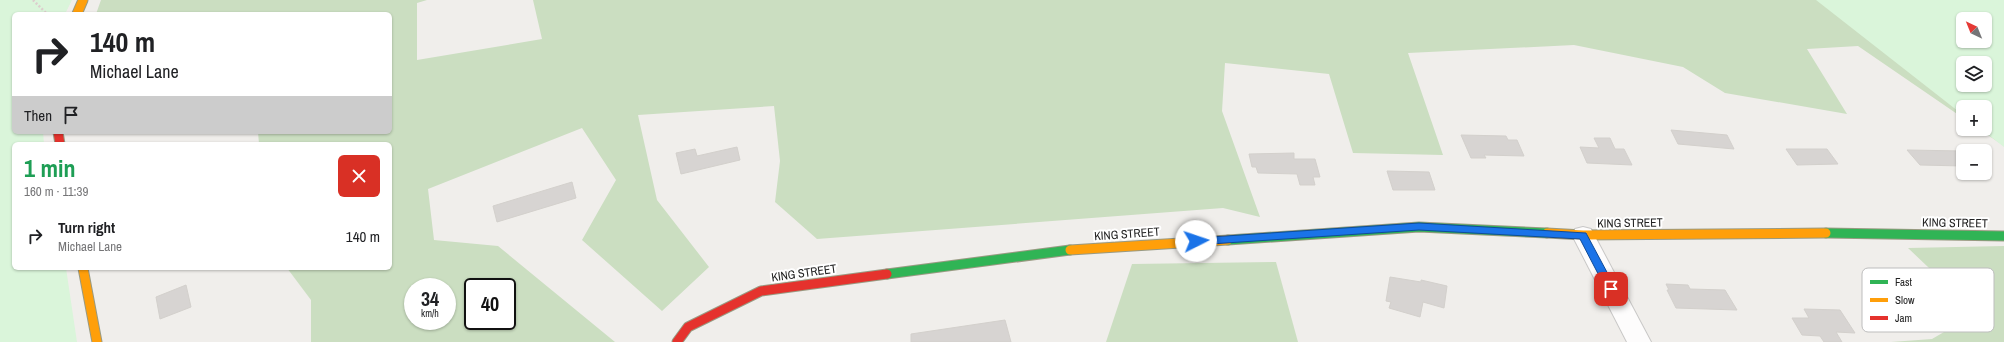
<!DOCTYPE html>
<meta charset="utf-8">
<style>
:root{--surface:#fff;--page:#f2f2f2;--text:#202124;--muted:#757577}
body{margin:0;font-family:"Archivo Narrow",sans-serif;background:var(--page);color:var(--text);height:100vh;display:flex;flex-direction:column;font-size:15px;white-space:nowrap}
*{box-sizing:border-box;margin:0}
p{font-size:13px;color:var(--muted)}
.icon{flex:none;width:22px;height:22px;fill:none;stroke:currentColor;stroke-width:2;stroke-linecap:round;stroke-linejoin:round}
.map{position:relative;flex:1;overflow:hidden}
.panel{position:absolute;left:12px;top:142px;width:380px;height:128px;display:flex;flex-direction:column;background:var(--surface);border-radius:6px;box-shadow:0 1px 3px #0004}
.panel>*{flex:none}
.top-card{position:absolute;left:12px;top:12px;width:380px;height:122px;border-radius:6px;box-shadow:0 1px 3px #0004;background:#fff;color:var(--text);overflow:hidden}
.needle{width:26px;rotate:317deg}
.tools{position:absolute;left:1956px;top:12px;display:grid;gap:8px}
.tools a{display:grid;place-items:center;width:36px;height:36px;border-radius:6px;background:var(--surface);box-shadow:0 1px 3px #0004;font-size:20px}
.speed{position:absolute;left:404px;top:278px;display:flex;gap:8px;font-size:20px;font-weight:700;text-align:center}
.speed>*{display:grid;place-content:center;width:52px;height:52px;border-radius:50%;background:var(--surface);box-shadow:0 1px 3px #0004;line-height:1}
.speed small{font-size:10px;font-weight:400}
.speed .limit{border:2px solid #111;border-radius:6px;background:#fff;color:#111}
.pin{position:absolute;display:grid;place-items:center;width:34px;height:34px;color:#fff;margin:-17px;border-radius:8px;box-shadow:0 2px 6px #0006}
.me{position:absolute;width:44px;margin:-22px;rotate:86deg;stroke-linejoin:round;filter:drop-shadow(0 0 3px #0008)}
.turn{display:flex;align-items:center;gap:14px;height:84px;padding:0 12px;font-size:18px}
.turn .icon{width:52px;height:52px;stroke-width:2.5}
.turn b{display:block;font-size:28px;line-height:34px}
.then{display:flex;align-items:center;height:38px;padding:0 12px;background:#0003;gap:8px;font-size:15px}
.round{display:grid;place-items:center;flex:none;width:42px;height:42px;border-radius:6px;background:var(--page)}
.headline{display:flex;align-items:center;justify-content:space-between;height:68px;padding:0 12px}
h1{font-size:24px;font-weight:700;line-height:30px;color:#1e9e55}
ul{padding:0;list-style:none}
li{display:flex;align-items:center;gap:12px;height:52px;padding:0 12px}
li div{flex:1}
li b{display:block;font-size:15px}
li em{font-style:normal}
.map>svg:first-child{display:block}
</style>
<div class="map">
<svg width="2004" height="342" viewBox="0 0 2004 342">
<rect width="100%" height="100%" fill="#f0eeeb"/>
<g fill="#cbdec1" fill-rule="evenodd">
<path d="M101,0h326l-10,3v57l125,-21 -9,-39h1471v146l-25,-17h6v-22h-22v11l-105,-72 -51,3 40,65 -122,-21 -42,-26 -109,-22 -166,8 35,102 -90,-2 -24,-79 -104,-11 -3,48 38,106 -37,-9 -406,31 -42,-37 5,-41 -6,-55 -136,9 19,85 52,67 -47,44 -80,-71 34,-60 -34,-52 -154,61 6,51 64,6 117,96h-304v-42l-24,-32h103v-124h-131l-1,-12h132v-118h-294zM1963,19h22v22h-22zM1963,63h22v22h-22zM413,287h34v34h-34zM473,287h34v34h-34z"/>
<path d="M2004,246v96h-113l41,-3 24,-14 31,-2 -79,-75z"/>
<path d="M1276,262l22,80h-192l26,-78z"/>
</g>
<g fill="#daf5da" fill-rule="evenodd">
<path d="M0,0h72l-7,14h-51v118h29l1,12h-30v124h52l11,74h-77z"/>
<path d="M1816,0h188v147l-23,-18h4v-22h-22v8zM1963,19h22v22h-22zM1963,63h22v22h-22z"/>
</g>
<g fill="#d7d4d2" stroke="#d3d0cc">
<path d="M1671,130l56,5 7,14 -56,-5z"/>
<path d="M1461,135l45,1 2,4h9l7,16 -40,-1 2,3h-15z"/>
<path d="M1594,138h16l5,11h9l8,16 -45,-2 -7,-16 19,1z"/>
<path d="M737,147l3,13 -59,14 -5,-21 19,-4 2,7z"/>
<path d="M1786,149h41l11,15 -41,1z"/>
<path d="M1907,150l56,1v15l-43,-1z"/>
<path d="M1294,153v6h21l5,18h-7l2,8h-15l-3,-11 -39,-1 -2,-6h-4l-3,-13z"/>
<path d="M1387,171l42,1 6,18h-42z"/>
<path d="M572,182l4,16 -79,24 -4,-16z"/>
<path d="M1390,277l31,5v-2l26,6 -3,22 -21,-6 -3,15 -31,-9 2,-6 -5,-1z"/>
<path d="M1666,284l22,1 2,4 35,1 12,20 -61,-2 -9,-18h2z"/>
<path d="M186,285l5,22 -31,12 -4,-22z"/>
<path d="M1804,309l36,1 15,23 -19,-1 6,10h-18l-4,-6 -18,-1 -10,-17h17z"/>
<path d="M1005,320l6,22h-100v-8z"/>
</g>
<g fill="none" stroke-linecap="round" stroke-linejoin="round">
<defs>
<path id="street" d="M1583,227l8,2 60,113h-24l-55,-107 3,-6z"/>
<g id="fast">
<path d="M1826,233l178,3"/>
<path d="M1228,240l191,-13 128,6"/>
<path d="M887,274l183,-24"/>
</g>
<g id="slow">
<path d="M77,14l6,-14"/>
<path d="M1547,233l36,2 243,-2"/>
<path d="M1070,250l158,-10"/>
<path d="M83,268l14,74"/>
</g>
<g id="jam">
<path d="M58,132l2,12"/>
<path d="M677,342l11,-15 73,-36 126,-17"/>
</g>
</defs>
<use href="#street" stroke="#c9c8c7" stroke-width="2"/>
<use href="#fast" stroke="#999a82" stroke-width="11"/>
<use href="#slow" stroke="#999a82" stroke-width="11"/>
<use href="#jam" stroke="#999a82" stroke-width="11"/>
<path stroke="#dccecd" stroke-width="2.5" stroke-dasharray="2 2" stroke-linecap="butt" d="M33,0l14,14"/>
<use href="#street" fill="#fdfcfc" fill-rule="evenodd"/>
<use href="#fast" stroke="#30b455" stroke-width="9"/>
<use href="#slow" stroke="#ff9f0a" stroke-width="9"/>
<use href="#jam" stroke="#e5322d" stroke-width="9"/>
</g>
<path fill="#1a73e8" stroke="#114b97" d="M1419,223l167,10 30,56 -1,2h-8l-27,-52 -161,-9 -223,15 -5,-4 5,-3z"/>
<g text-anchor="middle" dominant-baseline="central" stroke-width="4" stroke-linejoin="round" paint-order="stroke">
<g font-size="12" fill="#222" stroke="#fff">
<text transform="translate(1630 223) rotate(-1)">KING STREET</text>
<text transform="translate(1955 223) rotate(1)">KING STREET</text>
<text transform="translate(1127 234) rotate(-4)">KING STREET</text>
<text transform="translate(804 273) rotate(-8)">KING STREET</text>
</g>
</g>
<rect x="1862" y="268" width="132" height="64" rx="6" fill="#fff" stroke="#bdbdbd" stroke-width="1"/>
<rect x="1870" y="280" width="18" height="4" fill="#30b455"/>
<rect x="1870" y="298" width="18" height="4" fill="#ff9f0a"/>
<rect x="1870" y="316" width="18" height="4" fill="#e5322d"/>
<g font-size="11" fill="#222">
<text x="1895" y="286">Fast</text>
<text x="1895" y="304">Slow</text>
<text x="1895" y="322">Jam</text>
</g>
</svg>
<div class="tools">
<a><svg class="needle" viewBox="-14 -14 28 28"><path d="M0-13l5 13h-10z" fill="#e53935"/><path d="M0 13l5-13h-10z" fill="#757577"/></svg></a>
<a><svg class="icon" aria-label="layers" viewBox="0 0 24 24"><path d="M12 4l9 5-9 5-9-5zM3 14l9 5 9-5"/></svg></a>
<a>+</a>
<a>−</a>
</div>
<div class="speed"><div>34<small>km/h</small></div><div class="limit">40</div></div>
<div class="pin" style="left:1611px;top:289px;background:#d93025"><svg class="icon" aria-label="arrive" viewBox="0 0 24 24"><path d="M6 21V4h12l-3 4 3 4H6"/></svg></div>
<svg class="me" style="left:1196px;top:241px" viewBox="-20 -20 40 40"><circle r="19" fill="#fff"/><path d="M0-13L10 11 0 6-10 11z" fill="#1a73e8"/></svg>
<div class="top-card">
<div class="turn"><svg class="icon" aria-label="right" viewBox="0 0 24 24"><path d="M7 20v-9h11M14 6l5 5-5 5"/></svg><div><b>140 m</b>Michael Lane</div></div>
<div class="then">Then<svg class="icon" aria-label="arrive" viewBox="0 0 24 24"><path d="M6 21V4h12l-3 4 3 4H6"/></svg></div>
</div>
<section class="panel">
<div class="headline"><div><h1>1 min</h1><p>160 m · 11:39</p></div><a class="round" style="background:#d93025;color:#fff"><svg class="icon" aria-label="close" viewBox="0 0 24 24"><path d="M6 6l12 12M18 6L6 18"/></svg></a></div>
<ul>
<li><svg class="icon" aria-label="right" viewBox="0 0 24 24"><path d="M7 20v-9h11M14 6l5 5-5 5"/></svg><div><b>Turn right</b><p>Michael Lane</p></div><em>140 m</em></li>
</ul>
</section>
</div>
